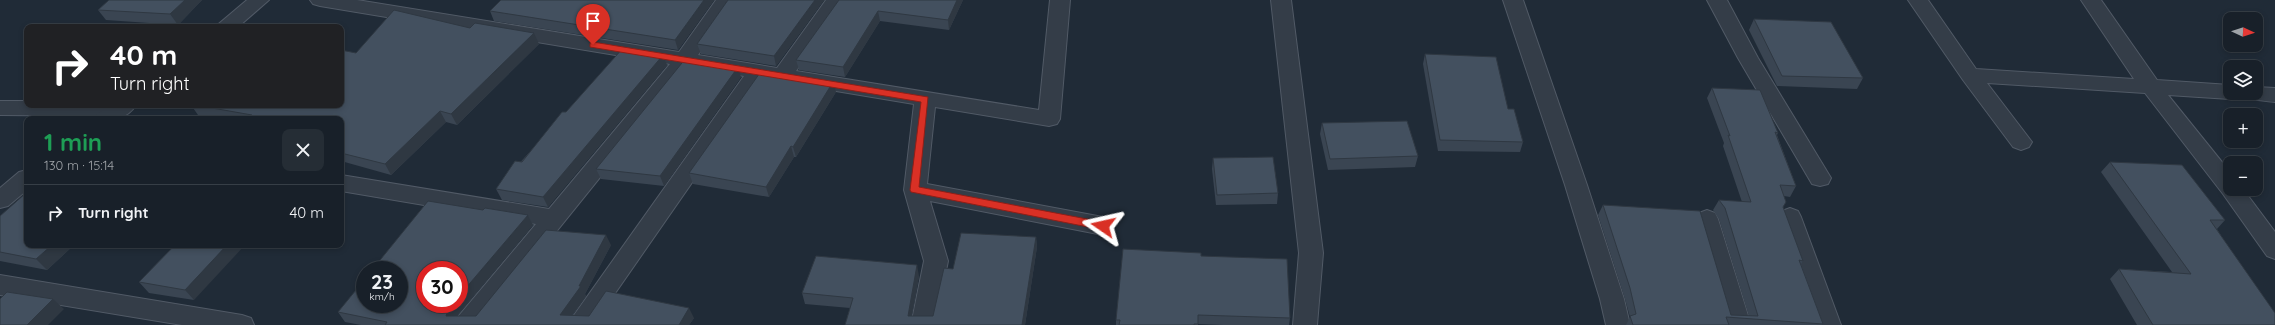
<!DOCTYPE html>
<meta charset="utf-8">
<style>
:root{--surface:#182029;--page:#252d35;--text:#f1f3f6;--muted:#9fa3a8;--line:#363e46}
body{margin:0;font-family:Quicksand,sans-serif;background:var(--page);color:var(--text);height:100vh;display:flex;flex-direction:column;font-size:15px;white-space:nowrap}
*{box-sizing:border-box;margin:0}
p{font-size:13px;color:var(--muted)}
.icon{flex:none;width:22px;height:22px;fill:none;stroke:currentColor;stroke-width:2;stroke-linecap:round;stroke-linejoin:round}
.map{position:relative;flex:1;overflow:hidden}
.panel{position:absolute;left:24px;top:116px;width:320px;height:132px;display:flex;flex-direction:column;background:var(--surface);border-radius:8px;box-shadow:0 2px 6px #0003,0 0 0 1px var(--line)}
.panel>*{flex:none}
.banner{position:absolute;left:24px;top:24px;width:320px;height:84px;border-radius:8px;box-shadow:0 2px 6px #0003,0 0 0 1px var(--line);background:#202124;color:#fff;overflow:hidden}
.needle{width:26px;rotate:93deg}
.buttons{position:absolute;left:2223px;top:12px;display:grid;gap:8px}
.buttons a{display:grid;place-items:center;width:40px;height:40px;border-radius:8px;background:var(--surface);box-shadow:0 2px 6px #0003,0 0 0 1px var(--line);font-size:20px}
.speed{position:absolute;left:356px;top:261px;display:flex;gap:8px;font-size:20px;font-weight:700;text-align:center}
.speed>*{display:grid;place-content:center;width:52px;height:52px;border-radius:50%;background:var(--surface);box-shadow:0 2px 6px #0003,0 0 0 1px var(--line);line-height:1}
.speed small{font-size:10px;font-weight:400}
.speed .limit{border:6px solid #d22;background:#fff;color:#111}
.pin{position:absolute;display:grid;place-items:center;width:34px;height:34px;color:#fff;margin:-41px -17px;border-radius:50% 50% 50% 0;rotate:-45deg;box-shadow:0 0 4px #0007}
.pin .icon{rotate:45deg}
.me{position:absolute;width:44px;margin:-22px;rotate:281deg;stroke-linejoin:round;filter:drop-shadow(0 0 3px #0008)}
.turn{display:flex;align-items:center;gap:14px;height:84px;padding:0 20px;font-size:18px}
.turn .icon{width:52px;height:52px;stroke-width:2.5}
.turn b{display:block;font-size:28px;line-height:34px}
.round{display:grid;place-items:center;flex:none;width:42px;height:42px;border-radius:8px;background:var(--page)}
.overview{display:flex;align-items:center;justify-content:space-between;height:68px;padding:0 20px}
h1{font-size:24px;font-weight:700;line-height:30px;color:#1e9e55}
ul{padding:0;list-style:none}
li{display:flex;align-items:center;gap:12px;height:56px;padding:0 20px;border-top:1px solid var(--line)}
li div{flex:1}
li b{display:block;font-size:15px}
li em{font-style:normal}
.map>svg:first-child{display:block}
</style>
<div class="map">
<svg width="2275" height="325" viewBox="0 0 2275 325">
<rect width="100%" height="100%" fill="#202b37"/>
<g fill="none" stroke-linecap="round" stroke-linejoin="round">
<defs>
<g id="minor">
<path d="M310,0h47l322,52 37,-52h20l-38,55 79,13 49,-68h20l-50,71 243,39 11,-110h20l-10,119 -3,5 -8,2 -114,-19 -8,77 176,33 8,3 4,6 -4,6 -8,3 -173,-34 18,60 -13,64h-24l13,-64 -20,-71 10,-86 -150,-25 -171,246h-26l177,-249 -55,-9 -208,258h-27l3,-7 79,-94 -195,-33v-16l208,34 121,-145 -350,-58 -7,-2z"/>
<path d="M1271,0h20l32,253 -6,72h-24l6,-72z"/>
<path d="M1503,0h20l64,185 37,114 6,26h-24l-6,-26 -35,-114z"/>
<path d="M1707,0h20l31,58 73,120 -3,6 -8,2 -8,-2 -74,-126z"/>
<path d="M1908,0h20l48,69 158,10 -53,-79h20l56,80 73,5v8h26v-6l19,1v14c-11,-1 -37,-5 -45,-3l-62,-4 62,77v17h13l32,43v27l-8,-3 -44,-62 -78,-101 -158,-10 45,59 -3,5 -8,3 -8,-3 -50,-67z"/>
<path d="M0,101h27v4h100l3,4 -4,5 -7,2 -119,-1z"/>
<path d="M1790,208l8,3 3,6 40,108h-24l-38,-108 3,-6z"/>
<path d="M1707,210l8,3 3,6 33,106h-24l-31,-106 3,-6z"/>
<path d="M0,275l242,40 9,3 3,7h-72l-182,-30z"/>
</g>
<g id="tertiary">
<path d="M247,0h22l-31,27h-23z"/>
<path d="M110,105h26c-10,16 -25,14 -42,14l3,-5z"/>
<path d="M27,170v20l-19,16 -8,2v-20l19,-16z"/>
</g>
</defs>
<use href="#minor" stroke="#515a66" stroke-width="2"/>
<use href="#tertiary" stroke="#515a66" stroke-width="2"/>
<use href="#minor" fill="#343d48" fill-rule="evenodd"/>
<use href="#tertiary" fill="#343d48" fill-rule="evenodd"/>
</g>
<g fill="#3a4552">
<path d="M109,0h93l-24,25 -72,-5 -8,-10z"/>
<path d="M714,0l-36,50 -184,-29 -4,-10z"/>
<path d="M728,0h96l-48,66 -75,-12 -4,-10z"/>
<path d="M839,0h124l-14,30 -69,-9 -35,56 -46,-7 -3,-10z"/>
<path d="M1754,19l109,59 -6,11 -80,-3 -28,-56z"/>
<path d="M539,44l-82,81 -11,-3 -55,53 -50,-14v-42h-120l-23,-4 -7,-10h150l15,-52z"/>
<path d="M1425,54l83,55 15,33 -3,10 -82,-1 -15,-87z"/>
<path d="M663,55l4,10 -119,142 -46,-7 -6,-11 70,-77z"/>
<path d="M741,77l-77,109 -63,-7 -5,-10z"/>
<path d="M1712,88l66,45 -1,2 19,51 -6,11 -6,-1 -1,11 20,54 -2,3 22,60 -1,1h-196l4,-8 -5,-18 -27,-84 5,-10 128,110 18,1 -30,-97 -6,-9 6,-10 23,2 -19,-56 1,-3 -17,-45z"/>
<path d="M836,92l-40,65h-2l-25,40 -76,-13 -4,-11z"/>
<path d="M1322,123l96,33 -3,11 -87,3 -8,-36z"/>
<path d="M1213,158l65,35 -1,11 -61,1 -4,-36z"/>
<path d="M2110,162l115,58 -8,9 58,96h-138l-27,-46 9,-10 53,3 -71,-100z"/>
<path d="M483,210l45,5 5,10 -76,91h19l135,-71 -26,49 1,2 -14,20 122,2 -5,7h-328l-16,-3 -7,-10z"/>
<path d="M0,216l27,29h47l-27,25 -47,-9z"/>
<path d="M1036,237l1,10 -12,78h-180l5,-17 -45,-4 -3,-11 117,-17 -7,40h21l20,-47z"/>
<path d="M175,245l19,55 -45,-7 -10,-11z"/>
<path d="M1201,256l89,62 -1,7h-66l-25,-1v1h-82v-5z"/>
</g>
<g fill="#2f3842">
<path d="M185,0h17l-24,25 -8,-11z"/>
<path d="M704,0h10l-36,50 -3,-10z"/>
<path d="M815,0h9l-48,66 -2,-10z"/>
<path d="M957,0h6l-14,30 -1,-10z"/>
<path d="M878,11l2,10 -35,56 -2,-10z"/>
<path d="M534,33l5,11 -82,81 -6,-11z"/>
<path d="M663,55l4,10 -119,142 -5,-10z"/>
<path d="M738,67l3,10 -77,109 -4,-10z"/>
<path d="M833,82l3,10 -40,65 -3,-10z"/>
<path d="M440,111l6,11 -55,53 -6,-11z"/>
<path d="M791,146l3,11 -25,40 -3,-10z"/>
<path d="M528,215l5,10 -77,92 -10,-1 3,-9 3,-3h7v-8z"/>
<path d="M606,235l5,10 -26,49 1,2 -21,29 -5,-10 19,-29z"/>
<path d="M1036,237l1,10 -12,78h-3z"/>
<path d="M52,245h22l-27,25 -11,-11z"/>
<path d="M227,245h18l-51,55 -9,-10z"/>
<path d="M917,265l2,11 -9,49 -2,-9z"/>
<path d="M53,299l11,10 -16,16h-21z"/>
<path d="M689,308l5,10 -5,7h-10z"/>
</g>
<g fill="#43505f" stroke="#2f3842">
<path d="M109,0h76l-15,14 -72,-4z"/>
<path d="M501,0h203l-29,40 -185,-29z"/>
<path d="M728,0h87l-41,56 -77,-12z"/>
<path d="M839,0h118l-9,20 -70,-9 -35,56 -47,-7z"/>
<path d="M394,10l76,18 5,-5 59,10 -83,81 -11,-3 -55,53 -44,-11v-34h-93l4,-4 -57,-10h146v-55l15,3z"/>
<path d="M1754,19l77,3 32,56 -81,-2z"/>
<path d="M623,48l40,7 -120,142 -47,-8 19,-28 7,1 40,-50h4z"/>
<path d="M1425,54l71,3 12,52h6l9,33 -83,-2z"/>
<path d="M686,58l52,9 -78,109 -64,-7z"/>
<path d="M762,70l71,12 -40,65 -2,-1 -25,41 -77,-14z"/>
<path d="M1712,88l48,2 18,43 -3,-1 21,54 -16,-1 6,17 -3,5 20,54 -4,-1 24,64 -97,-7 3,8h-96l-3,-9 6,-2 -6,-26 -27,-83 97,6 31,104 27,1 -33,-108 -6,-8 32,2 -23,-67 2,1z"/>
<path d="M1407,121l11,35 -88,3 -8,-36z"/>
<path d="M1273,157l5,36 -61,2 -4,-37z"/>
<path d="M2110,162l72,3 43,55h-15l65,93v12h-122l-34,-56 72,5z"/>
<path d="M27,192v53h25l-16,14 -36,-7v-36z"/>
<path d="M428,201l55,9 2,-2 43,7 -69,81v-26h-34v34h27l-3,3 -3,9h30l70,-86 60,5 -27,51h2l-21,29 29,1 17,-25 83,17 -10,17h-294l2,-3 -49,-10 27,-33v25h34v-34h-27z"/>
<path d="M961,233l75,4 -14,88h-177l8,-27 -51,-5 14,-37 101,9 -9,51h25l11,-48 9,1z"/>
<path d="M175,245h52l-42,45 -46,-8z"/>
<path d="M1123,249l78,4v3l86,3 3,59 -92,-3v9h-4v1h-75l1,-5h-4z"/>
<path d="M7,292l46,7 -26,26h-27v-26z"/>
</g>
<path fill="#d93025" stroke="#8d1f18" d="M593,42l335,55 -9,90 184,35 5,4 -5,4 -192,-38 -1,-2 11,-88 -331,-55v-4z"/>
</svg>
<div class="buttons">
<a><svg class="needle" viewBox="-14 -14 28 28"><path d="M0-13l5 13h-10z" fill="#e53935"/><path d="M0 13l5-13h-10z" fill="#9fa3a8"/></svg></a>
<a><svg class="icon" aria-label="layers" viewBox="0 0 24 24"><path d="M12 4l9 5-9 5-9-5zM3 14l9 5 9-5"/></svg></a>
<a>+</a>
<a>−</a>
</div>
<div class="speed"><div>23<small>km/h</small></div><div class="limit">30</div></div>
<div class="pin" style="left:593px;top:45px;background:#d93025"><svg class="icon" aria-label="arrive" viewBox="0 0 24 24"><path d="M6 21V4h12l-3 4 3 4H6"/></svg></div>
<svg class="me" style="left:1103px;top:226px" viewBox="-20 -20 40 40"><path d="M0-17L14 15 0 8-14 15z" fill="#d93025" stroke="#fff" stroke-width="4"/></svg>
<div class="banner">
<div class="turn"><svg class="icon" aria-label="right" viewBox="0 0 24 24"><path d="M7 20v-9h11M14 6l5 5-5 5"/></svg><div><b>40 m</b>Turn right</div></div>
</div>
<section class="panel">
<div class="overview"><div><h1>1 min</h1><p>130 m · 15:14</p></div><a class="round"><svg class="icon" aria-label="close" viewBox="0 0 24 24"><path d="M6 6l12 12M18 6L6 18"/></svg></a></div>
<ul>
<li><svg class="icon" aria-label="right" viewBox="0 0 24 24"><path d="M7 20v-9h11M14 6l5 5-5 5"/></svg><div><b>Turn right</b></div><em>40 m</em></li>
</ul>
</section>
</div>
